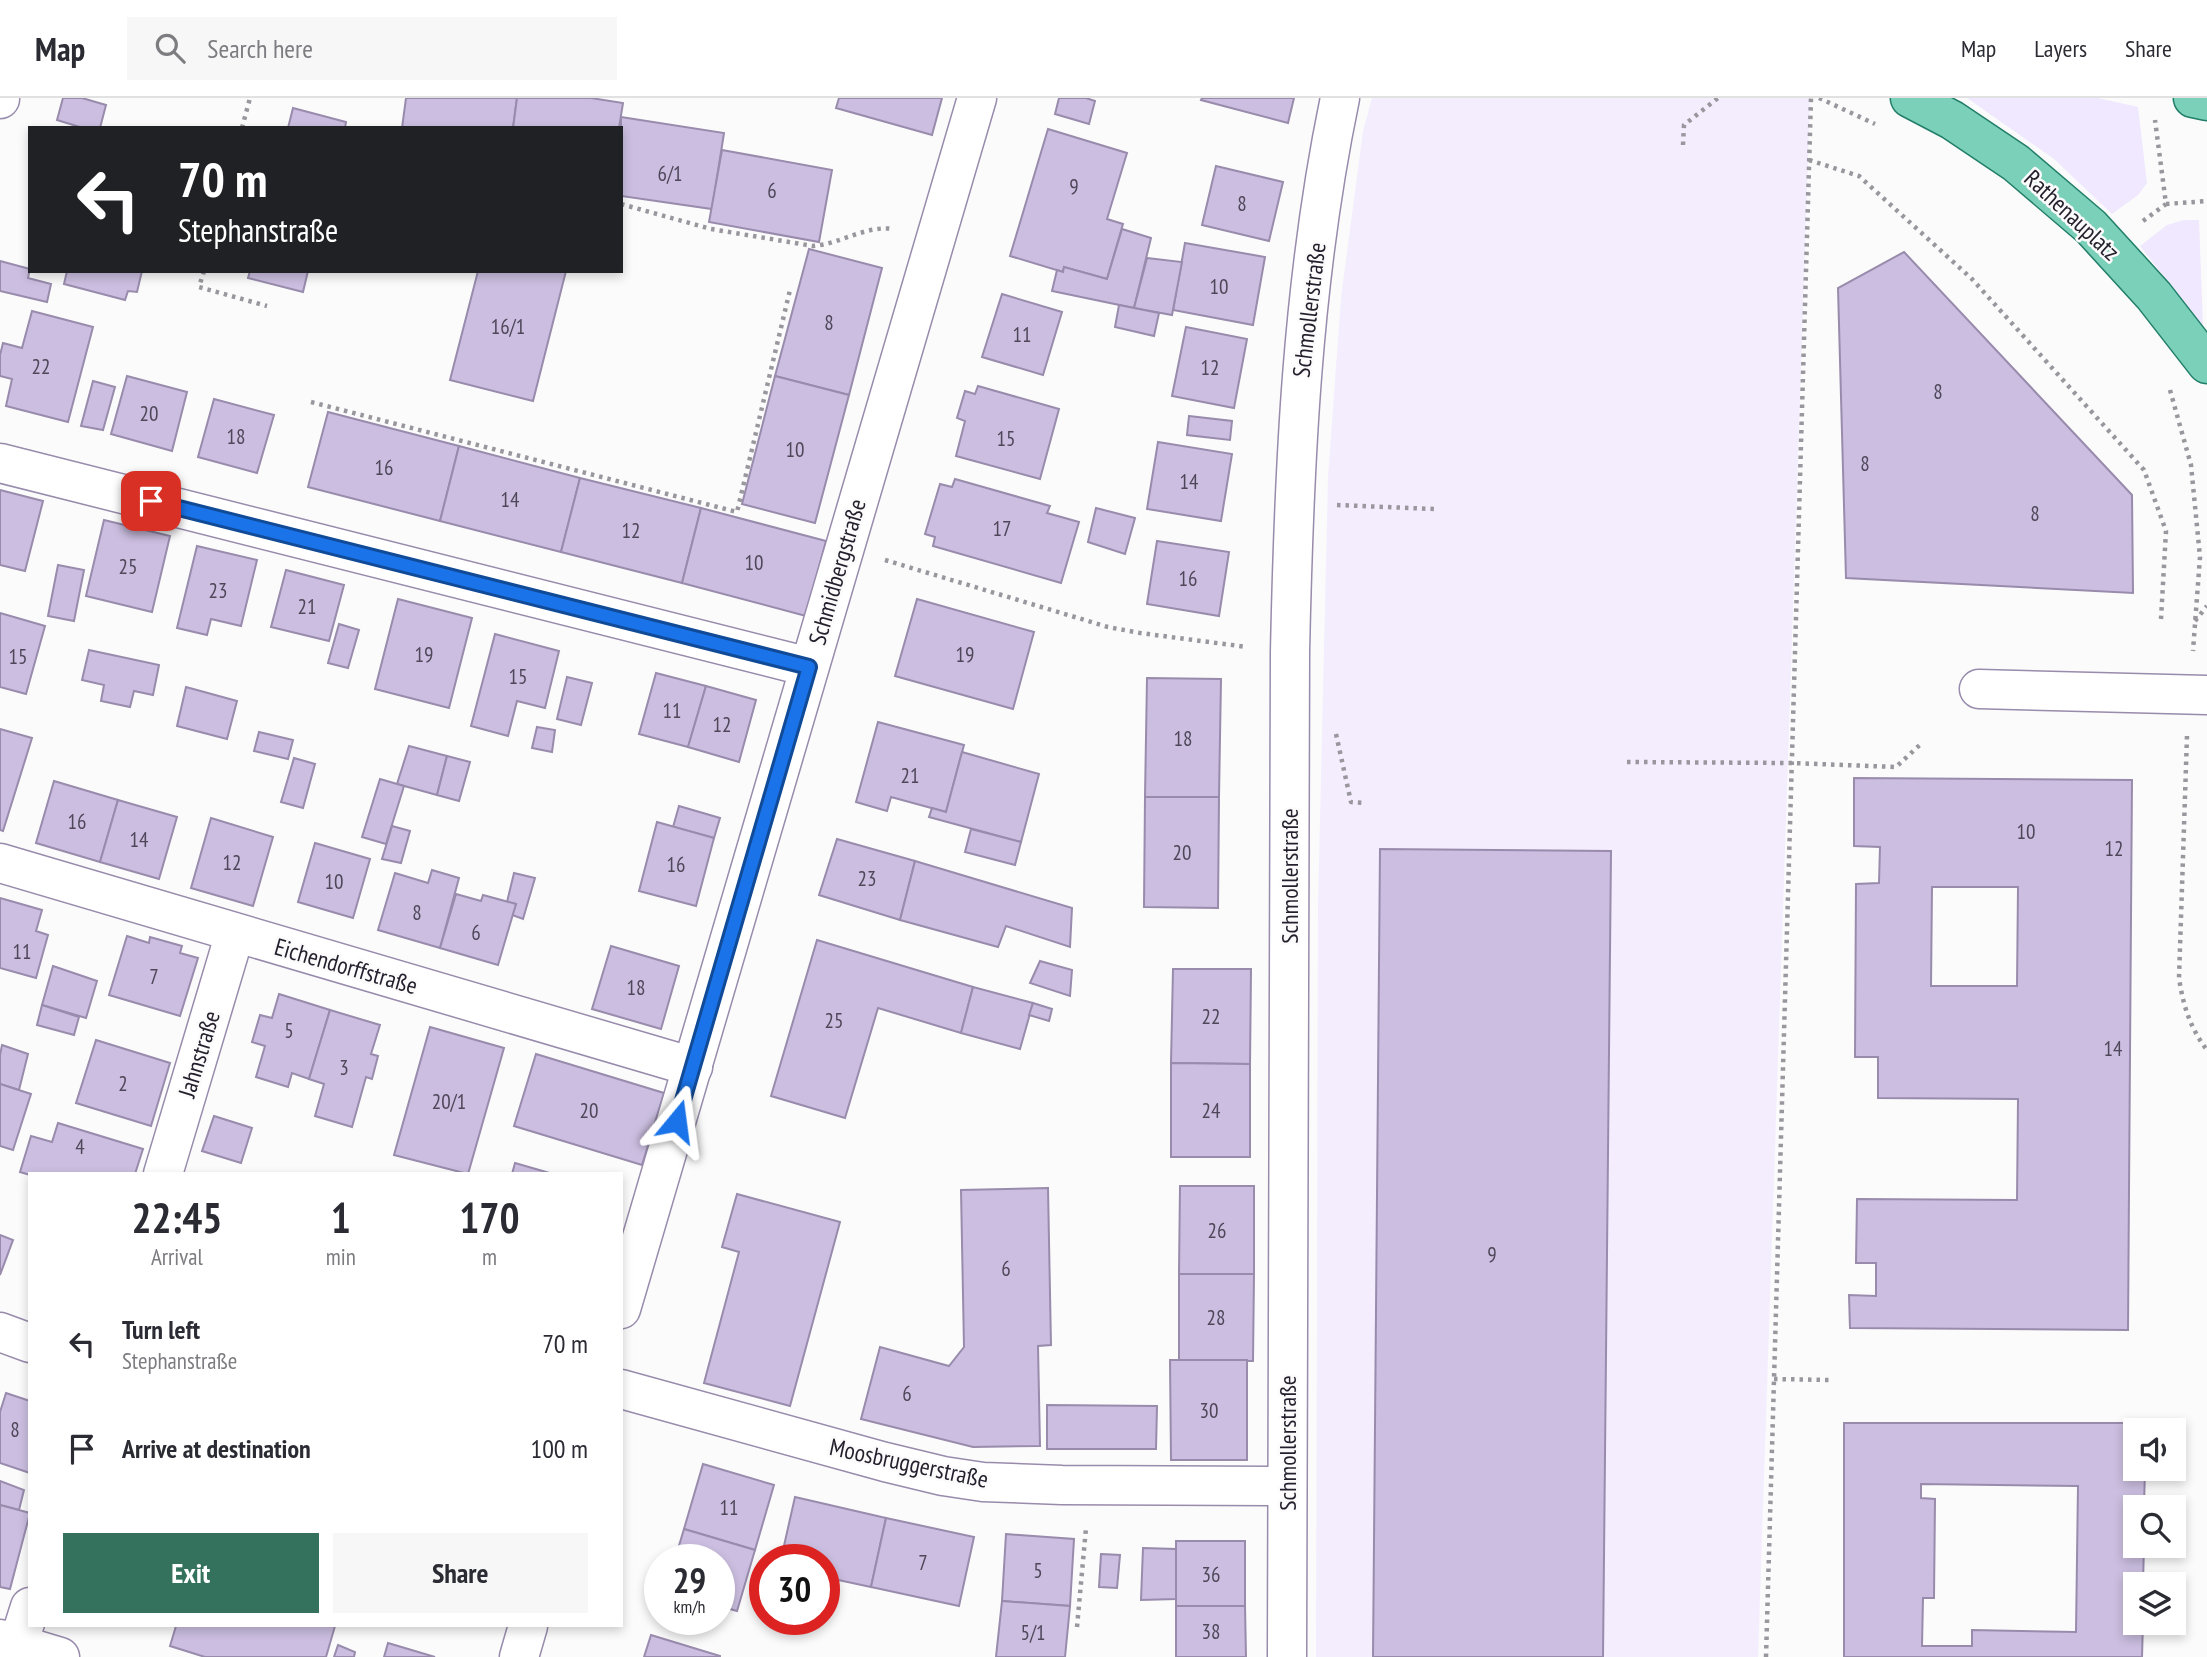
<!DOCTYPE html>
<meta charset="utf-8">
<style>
:root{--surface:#fff;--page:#f7f7f7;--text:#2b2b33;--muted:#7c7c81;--line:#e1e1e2;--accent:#35725d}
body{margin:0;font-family:"PT Sans Narrow",sans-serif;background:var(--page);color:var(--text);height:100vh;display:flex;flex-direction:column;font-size:26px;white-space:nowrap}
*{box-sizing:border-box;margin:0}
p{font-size:23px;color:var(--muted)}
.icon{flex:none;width:38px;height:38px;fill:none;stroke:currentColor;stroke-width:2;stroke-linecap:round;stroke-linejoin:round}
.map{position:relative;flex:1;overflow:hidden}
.drawer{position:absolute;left:28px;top:1074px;width:595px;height:455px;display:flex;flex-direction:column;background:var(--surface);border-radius:0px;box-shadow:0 4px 10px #0003}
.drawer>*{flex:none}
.guide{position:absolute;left:28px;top:28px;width:595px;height:147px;border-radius:0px;box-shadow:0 4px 10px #0003;background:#202124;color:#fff;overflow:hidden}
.tools{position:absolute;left:2123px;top:1320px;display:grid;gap:14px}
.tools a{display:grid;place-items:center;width:63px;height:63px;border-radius:0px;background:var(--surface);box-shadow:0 4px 10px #0003;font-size:35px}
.speed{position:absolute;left:644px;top:1446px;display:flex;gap:14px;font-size:35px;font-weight:700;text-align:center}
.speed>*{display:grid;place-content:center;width:91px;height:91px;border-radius:50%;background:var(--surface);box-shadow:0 4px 10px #0003;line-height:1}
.speed small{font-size:18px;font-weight:400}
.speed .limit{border:10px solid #d22;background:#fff;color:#111}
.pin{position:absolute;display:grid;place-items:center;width:60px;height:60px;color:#fff;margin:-30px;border-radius:14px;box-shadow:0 4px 10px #0006}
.me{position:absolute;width:77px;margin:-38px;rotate:16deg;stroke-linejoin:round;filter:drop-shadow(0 0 5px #0008)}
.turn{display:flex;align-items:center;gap:24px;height:147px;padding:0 35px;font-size:32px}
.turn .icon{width:91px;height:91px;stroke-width:2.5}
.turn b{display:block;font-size:49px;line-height:60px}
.eta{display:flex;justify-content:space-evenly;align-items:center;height:119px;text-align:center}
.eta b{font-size:42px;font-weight:700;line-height:49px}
.button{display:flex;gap:14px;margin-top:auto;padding:14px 35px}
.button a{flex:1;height:80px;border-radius:0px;background:var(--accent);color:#fff;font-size:28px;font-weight:700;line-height:80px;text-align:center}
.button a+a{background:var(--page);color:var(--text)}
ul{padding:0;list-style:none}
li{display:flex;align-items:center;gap:21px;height:105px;padding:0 35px}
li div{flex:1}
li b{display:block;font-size:26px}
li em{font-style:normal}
header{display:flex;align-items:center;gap:42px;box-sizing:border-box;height:98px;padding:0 35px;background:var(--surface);border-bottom:2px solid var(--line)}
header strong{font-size:33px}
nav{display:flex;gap:38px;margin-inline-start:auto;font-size:24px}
.search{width:490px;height:63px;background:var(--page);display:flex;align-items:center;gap:18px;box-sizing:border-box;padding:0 24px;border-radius:0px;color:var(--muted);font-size:26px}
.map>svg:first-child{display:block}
</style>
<header>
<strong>Map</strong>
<div class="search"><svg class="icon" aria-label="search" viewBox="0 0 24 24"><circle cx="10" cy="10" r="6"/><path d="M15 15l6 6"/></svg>Search here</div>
<nav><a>Map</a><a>Layers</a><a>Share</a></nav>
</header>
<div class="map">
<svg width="2207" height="1559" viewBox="0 0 2207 1559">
<rect width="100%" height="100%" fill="#fbfbfb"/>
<path fill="#f3edfe" d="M1372,0h438l-52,1559h-442l2,-750 10,-429 13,-180 22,-167z"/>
<g fill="#f0e8fe">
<path d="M1967,0h131l40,9 9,76 -9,12 -26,19 -58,-55z"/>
<path d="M2184,122h15l4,106 -63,-80 27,-21z"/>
</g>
<g fill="#cbbee0" stroke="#988bac" stroke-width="2" fill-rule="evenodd">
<path d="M63,0h19l24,7 -6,23h-17l-26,-8z"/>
<path d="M406,0h111l-4,30h-111z"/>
<path d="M517,0h74l32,5 -4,25h-106z"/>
<path d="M839,0h103l-10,37 -96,-27z"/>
<path d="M1059,0h27l9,3 -6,23 -34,-10z"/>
<path d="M1202,0h92l-6,25 -87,-23z"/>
<path d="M293,10l53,14 -1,6h-57z"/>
<path d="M621,19l103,16 -12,76 -91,-13z"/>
<path d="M1048,31l79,24 -20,66 16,5 -16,55 -43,-12 -1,5 -53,-16z"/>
<path d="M722,52l110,20 -13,72 -110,-20z"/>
<path d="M1216,68l67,16 -14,59 -67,-16z"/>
<path d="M1122,131l29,9 -17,70 -82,-17 5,-21 6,2 1,-5 43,12z"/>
<path d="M1185,145l80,14 -12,68 -80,-15z"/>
<path d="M809,151l73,19 -33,127 -74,-19z"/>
<path d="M1904,154l228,243 1,98 -287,-15 -8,-290z"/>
<path d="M1147,160l35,4 -10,53 -38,-7z"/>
<path d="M0,163l30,8 -2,9 23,6 -4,18 -47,-11z"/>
<path d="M67,173h75l-5,21 -9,-1 -3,9 -61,-16z"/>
<path d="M250,173h58l-5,21 -55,-14z"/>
<path d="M478,173h88l-33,130 -83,-21z"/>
<path d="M1002,196l60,18 -19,63 -61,-18z"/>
<path d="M1119,207l40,8 -5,23 -39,-9z"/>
<path d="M32,213l61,16 -25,95 -62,-16 6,-27 -12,-3v-21l3,-12 19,5z"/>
<path d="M1186,229l61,12 -13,69 -62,-12z"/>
<path d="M127,278l60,16 -15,59 -61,-17z"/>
<path d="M775,278l74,19 -34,128 -73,-19z"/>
<path d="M93,283l22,6 -12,43 -22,-4z"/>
<path d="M978,288l81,23 -19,70 -84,-23 9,-35 -8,-3 8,-27 10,3z"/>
<path d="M214,301l60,16 -17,58 -59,-16z"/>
<path d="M328,314l131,34 -19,75 -132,-34z"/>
<path d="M1189,318l43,5 -2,19 -43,-5z"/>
<path d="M1158,344l74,12 -11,67 -74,-12z"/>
<path d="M459,348l121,32 -19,74 -121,-31z"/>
<path d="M580,380l121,30 -19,75 -121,-31z"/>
<path d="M955,381l95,27 -3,7 32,9 -18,61 -128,-37 2,-9 -10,-3 15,-50 12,3z"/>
<path d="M0,392l43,11 -18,70 -25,-6z"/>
<path d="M701,410l125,33 -20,75 -124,-33z"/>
<path d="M1096,410l39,10 -10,36 -37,-12z"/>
<path d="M104,422l66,16 -18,76 -66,-16z"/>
<path d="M1157,443l72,11 -10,64 -72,-12z"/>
<path d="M197,448l60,14 -16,66 -30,-7 -4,16 -30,-7z"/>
<path d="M58,467l26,5 -10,51 -26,-5z"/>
<path d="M286,472l58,15 -15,56 -58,-14z"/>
<path d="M398,501l74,19 -23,90 -74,-19z"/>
<path d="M917,501l117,33 -21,77 -118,-33z"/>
<path d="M0,515l45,13 -19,68 -26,-7z"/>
<path d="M339,526l20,6 -11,38 -20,-5z"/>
<path d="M495,536l64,17 -14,57 -28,-7 -9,35 -37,-10z"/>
<path d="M89,552l70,15 -6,30 -19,-4 -4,16 -29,-6 3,-16 -22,-5z"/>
<path d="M656,575l50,13 -18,61 -49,-13z"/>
<path d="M567,579l25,6 -11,42 -24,-6z"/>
<path d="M1147,580l74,1 -2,118h-74z"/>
<path d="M706,588l50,14 -17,62 -51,-15z"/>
<path d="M186,589l51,14 -10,38 -50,-13z"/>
<path d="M878,624l86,23 -18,67 -55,-15 -4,14 -31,-9z"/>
<path d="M537,629l18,3 -3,22 -20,-4z"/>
<path d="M0,631l32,9 -29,93 -3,-1z"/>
<path d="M259,634l34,8 -5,19 -34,-8z"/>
<path d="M409,648l38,10 -10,39 -40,-11z"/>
<path d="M962,654l77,22 -18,68 -92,-25 3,-9 14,4z"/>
<path d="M447,658l23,6 -11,39 -22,-6z"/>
<path d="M294,660l21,6 -12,44 -22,-6z"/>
<path d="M1854,680l278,2 -4,550 -278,-2 -1,-33 27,1v-33h-20l1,-64 160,1 1,-101 -140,-1v-41h-23l1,-173 23,-1 1,-36 -26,-1zM1932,789h86l-1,99h-86z"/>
<path d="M380,681l24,7 -18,58 -24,-7z"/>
<path d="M54,683l64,19 -18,62 -64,-19z"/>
<path d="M1145,699h74l-1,111 -74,-1z"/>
<path d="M118,702l59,17 -18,62 -59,-17z"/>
<path d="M679,708l41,12 -6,20 -41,-11z"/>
<path d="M211,720l62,19 -20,69 -62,-18z"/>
<path d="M657,724l57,16 -18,68 -57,-15z"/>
<path d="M392,728l18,5 -9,32 -19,-4z"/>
<path d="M971,731l50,13 -6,23 -50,-13z"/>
<path d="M837,741l78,22 -15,59 -81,-25z"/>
<path d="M315,745l55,16 -17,59 -55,-16z"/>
<path d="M1380,751l231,2 -8,806h-230z"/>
<path d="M915,763l157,47 -2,39 -64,-21 -8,21 -98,-27z"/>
<path d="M432,772l27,8 -19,70 -62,-18 17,-57 33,10z"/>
<path d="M514,775l21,5 -12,41 -11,-4 4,-11 -9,-2z"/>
<path d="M456,796l25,7 2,-6 33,9 -18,61 -58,-17z"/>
<path d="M0,800l42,12 -6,21 12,4 -12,43 -36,-10z"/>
<path d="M127,838l22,7 1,-6 32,9 -2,7 18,5 -18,58 -71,-21z"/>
<path d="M817,842l156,47 -12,46 -83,-25 -33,110 -74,-22z"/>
<path d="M611,848l68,20 -18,63 -69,-20z"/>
<path d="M1040,863l32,9 -2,26 -40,-13z"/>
<path d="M53,868l44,15 -11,37 -44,-13z"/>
<path d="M1173,871h78l-1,95 -79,-1z"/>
<path d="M973,889l60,16 -13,46 -59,-16z"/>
<path d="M279,896l51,16 -21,69 -17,-6 -4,14 -32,-10 9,-31 -13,-4 8,-27 12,3z"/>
<path d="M1033,905l19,6 -3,12 -20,-6z"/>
<path d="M42,907l37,12 -5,18 -37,-10z"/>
<path d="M330,912l50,15 -9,29 7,2 -6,23 -6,-2 -14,50 -37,-11 9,-32 -15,-5z"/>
<path d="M430,929l74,21 -36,126 -74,-19z"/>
<path d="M96,942l74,23 -19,63 -75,-23z"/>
<path d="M2,947l26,9 -9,36 -19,-6v-29z"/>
<path d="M536,956l128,39 -22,72 -128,-39z"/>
<path d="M1171,965l79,1v93h-79z"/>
<path d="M0,986l31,10 -18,56 -13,-4z"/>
<path d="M214,1018l38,12 -11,35 -39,-12z"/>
<path d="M58,1025l85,26 -8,25 -105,1 -10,-3 11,-36 21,6z"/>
<path d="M515,1065l38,11h-41z"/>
<path d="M1180,1088h74v88h-75z"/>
<path d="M1048,1090l3,157 -13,1 2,100 -67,1 -112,-28 19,-72 69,19 15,-19 -3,-157z"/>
<path d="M737,1096l103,28 -50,184 -86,-23 35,-131 -17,-5z"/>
<path d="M0,1137l13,5 -13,35z"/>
<path d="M1179,1176h75l-1,87 -74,-1z"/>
<path d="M1170,1262h77v100h-76z"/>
<path d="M6,1295l24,8v72l-30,-10v-51z"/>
<path d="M1047,1307l110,1 -1,43h-109z"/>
<path d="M1844,1325h302v7h-11v38h10l-1,39h-9v38h9l-1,39h-8v38h8l-1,35h-298zM1921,1386l157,2 -2,146 -104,-2v16h-50l1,-48h11l1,-99 -14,-1z"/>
<path d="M703,1366l71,21 -19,65 -71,-21z"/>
<path d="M0,1383l24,9 -5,20 -19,-5z"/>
<path d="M795,1399l91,21 -15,69 -47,-10v-18h-43z"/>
<path d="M0,1407l30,8 -20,76 -10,-2z"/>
<path d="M886,1420l88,19 -15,69 -88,-19z"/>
<path d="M684,1431l71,21 -18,61 -18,-5v-47h-44z"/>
<path d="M1006,1436l68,5 -4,67 -68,-5z"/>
<rect x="1176" y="1443" width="69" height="65"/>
<path d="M1143,1450l33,1v50l-35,1z"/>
<path d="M1101,1456l19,1 -3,33 -18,-1z"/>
<path d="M1002,1503l68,5 -5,51h-69z"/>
<path d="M1176,1508h69l1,51h-70z"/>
<path d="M176,1528h159l-9,31h-121l-35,-11z"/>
<path d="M651,1537l69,21v1h-76z"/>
<path d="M388,1545l47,14h-51z"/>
<path d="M338,1547l17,7 -1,5h-20z"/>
</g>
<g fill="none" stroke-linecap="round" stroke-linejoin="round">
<defs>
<g id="minor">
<path d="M0,1v-1"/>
<path d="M0,365l809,204"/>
<path d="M1979,591l228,6"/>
<path d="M0,765l693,204"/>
<path d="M163,1076l72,-241"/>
<path d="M621,1211l356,-1211"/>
<path d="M0,1234l30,11"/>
<path d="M621,1291l264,73 58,14 40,6 79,3 225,1"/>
<path d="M0,1541l60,18"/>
<path d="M18,1547l12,-38"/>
<path d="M519,1559l9,-31"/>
<path d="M1287,1559l3,-1005c4,-186 12,-372 50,-554"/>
</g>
<g id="major">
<path d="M1910,0l42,22 64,43 75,64 63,69 53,68"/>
<path d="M2193,0l14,3"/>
</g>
</defs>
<use href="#minor" stroke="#988bac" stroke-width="41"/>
<use href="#major" stroke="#227e69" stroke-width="41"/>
<g stroke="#99979d" stroke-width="4.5" stroke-dasharray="3.5 5" stroke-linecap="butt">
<path d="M1819,0l56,26"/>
<path d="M242,30l8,-30"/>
<path d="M1683,47l1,-20 34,-27"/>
<path d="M1809,62l50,16 113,103 172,191 22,61 -5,88"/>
<path d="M621,106l90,25 102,17c27,-2 53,-21 80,-17"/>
<path d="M2166,106l41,-3"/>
<path d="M2143,123l23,-17 -11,-84"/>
<path d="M204,173l-5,16 68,19"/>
<path d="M2170,292l21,75 9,92 -7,94"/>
<path d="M311,304l426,110 53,-222"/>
<path d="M1337,407l97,4"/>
<path d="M885,462l223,67 32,6 107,14"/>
<path d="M2195,523l12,-15"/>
<path d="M1336,636l15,68 13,1"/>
<path d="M2187,638l-8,242c4,27 11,50 28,72"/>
<path d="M1627,664l165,1 104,4 27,-25"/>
<path d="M1774,1281l57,1"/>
<path d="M1077,1529l9,-99"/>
<path d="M1766,1559l45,-1559"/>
</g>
<use href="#minor" stroke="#fff" stroke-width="38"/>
<use href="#major" stroke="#7ad0b9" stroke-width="38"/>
</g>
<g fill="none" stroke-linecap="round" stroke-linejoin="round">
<defs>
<path id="route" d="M151,403l658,166 -132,454"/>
</defs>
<use href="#route" stroke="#114b97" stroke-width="18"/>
<use href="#route" stroke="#1a73e8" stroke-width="12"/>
</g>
<g text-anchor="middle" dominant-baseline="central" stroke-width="5" stroke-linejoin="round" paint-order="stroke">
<g font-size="21" fill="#4e4759">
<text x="670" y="75">6/1</text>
<text x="1074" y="88">9</text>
<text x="772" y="92">6</text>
<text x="1242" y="105">8</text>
<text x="1219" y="188">10</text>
<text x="829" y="224">8</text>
<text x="508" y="228">16/1</text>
<text x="1022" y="236">11</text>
<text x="41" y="268">22</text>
<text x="1210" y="269">12</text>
<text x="1938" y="293">8</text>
<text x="149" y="315">20</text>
<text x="236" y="338">18</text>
<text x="1006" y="340">15</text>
<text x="795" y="351">10</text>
<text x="1865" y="365">8</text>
<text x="384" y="369">16</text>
<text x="1189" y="383">14</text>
<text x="510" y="401">14</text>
<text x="2035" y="415">8</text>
<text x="1002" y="430">17</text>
<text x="631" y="432">12</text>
<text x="754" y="464">10</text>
<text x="128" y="468">25</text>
<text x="1188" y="480">16</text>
<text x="218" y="492">23</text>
<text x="307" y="508">21</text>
<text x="424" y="556">19</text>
<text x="965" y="556">19</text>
<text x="18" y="558">15</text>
<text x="518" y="578">15</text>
<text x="672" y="612">11</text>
<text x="722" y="626">12</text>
<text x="1183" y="640">18</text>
<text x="910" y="677">21</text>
<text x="77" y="723">16</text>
<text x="2026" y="733">10</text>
<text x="139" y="741">14</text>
<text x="2114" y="750">12</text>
<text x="1182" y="754">20</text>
<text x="232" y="764">12</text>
<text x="676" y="766">16</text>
<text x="867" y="780">23</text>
<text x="334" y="783">10</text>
<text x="417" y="814">8</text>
<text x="476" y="834">6</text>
<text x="22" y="853">11</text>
<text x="154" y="878">7</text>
<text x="636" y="889">18</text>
<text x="1211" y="918">22</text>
<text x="834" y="922">25</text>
<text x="289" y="932">5</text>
<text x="2113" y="950">14</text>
<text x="344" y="969">3</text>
<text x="123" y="985">2</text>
<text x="449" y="1003">20/1</text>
<text x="589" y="1012">20</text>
<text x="1211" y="1012">24</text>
<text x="80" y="1048">4</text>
<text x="1217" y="1132">26</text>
<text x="1492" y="1156">9</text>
<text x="1006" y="1170">6</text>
<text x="1216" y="1219">28</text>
<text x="907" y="1295">6</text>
<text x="1209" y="1312">30</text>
<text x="15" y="1331">8</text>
<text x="729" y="1409">11</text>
<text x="923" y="1464">7</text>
<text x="1038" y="1472">5</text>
<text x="1211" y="1476">36</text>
<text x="1211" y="1533">38</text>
<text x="1033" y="1534">5/1</text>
</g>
<g font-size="24" fill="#241f2c" stroke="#fbfbfb">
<text transform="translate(2072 117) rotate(43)">Rathenauplatz</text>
<text transform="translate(1309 212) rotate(-83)">Schmollerstraße</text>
<text transform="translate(837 474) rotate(-74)">Schmidbergstraße</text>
<text transform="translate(1289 778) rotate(-90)">Schmollerstraße</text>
<text transform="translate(346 868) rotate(16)">Eichendorffstraße</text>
<text transform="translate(199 956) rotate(-73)">Jahnstraße</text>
<text transform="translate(1287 1345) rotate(-90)">Schmollerstraße</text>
<text transform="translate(909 1365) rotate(12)">Moosbruggerstraße</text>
</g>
</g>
</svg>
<div class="tools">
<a><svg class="icon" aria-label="sound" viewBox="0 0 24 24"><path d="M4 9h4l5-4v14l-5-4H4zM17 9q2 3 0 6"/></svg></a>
<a><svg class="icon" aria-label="search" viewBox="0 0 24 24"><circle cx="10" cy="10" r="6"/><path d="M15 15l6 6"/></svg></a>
<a><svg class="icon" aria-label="layers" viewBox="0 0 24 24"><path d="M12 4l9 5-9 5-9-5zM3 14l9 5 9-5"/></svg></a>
</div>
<div class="speed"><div>29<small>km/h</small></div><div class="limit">30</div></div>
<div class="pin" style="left:151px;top:403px;background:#d93025"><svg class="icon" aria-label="arrive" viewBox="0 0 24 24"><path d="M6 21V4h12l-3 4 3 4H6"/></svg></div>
<svg class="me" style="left:677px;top:1023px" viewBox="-20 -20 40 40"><path d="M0-17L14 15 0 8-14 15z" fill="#1a73e8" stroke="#fff" stroke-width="4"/></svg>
<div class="guide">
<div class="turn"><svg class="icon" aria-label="left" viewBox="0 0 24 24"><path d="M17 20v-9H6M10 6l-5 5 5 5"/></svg><div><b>70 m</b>Stephanstraße</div></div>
</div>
<section class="drawer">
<div class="eta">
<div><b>22:45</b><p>Arrival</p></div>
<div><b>1</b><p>min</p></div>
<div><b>170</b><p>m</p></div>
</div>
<ul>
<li><svg class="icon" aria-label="left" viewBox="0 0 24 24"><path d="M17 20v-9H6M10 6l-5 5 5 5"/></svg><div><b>Turn left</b><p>Stephanstraße</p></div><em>70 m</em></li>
<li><svg class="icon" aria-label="arrive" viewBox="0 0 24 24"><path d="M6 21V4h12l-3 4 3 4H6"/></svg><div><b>Arrive at destination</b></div><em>100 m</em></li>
</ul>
<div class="button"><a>Exit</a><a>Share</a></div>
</section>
</div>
